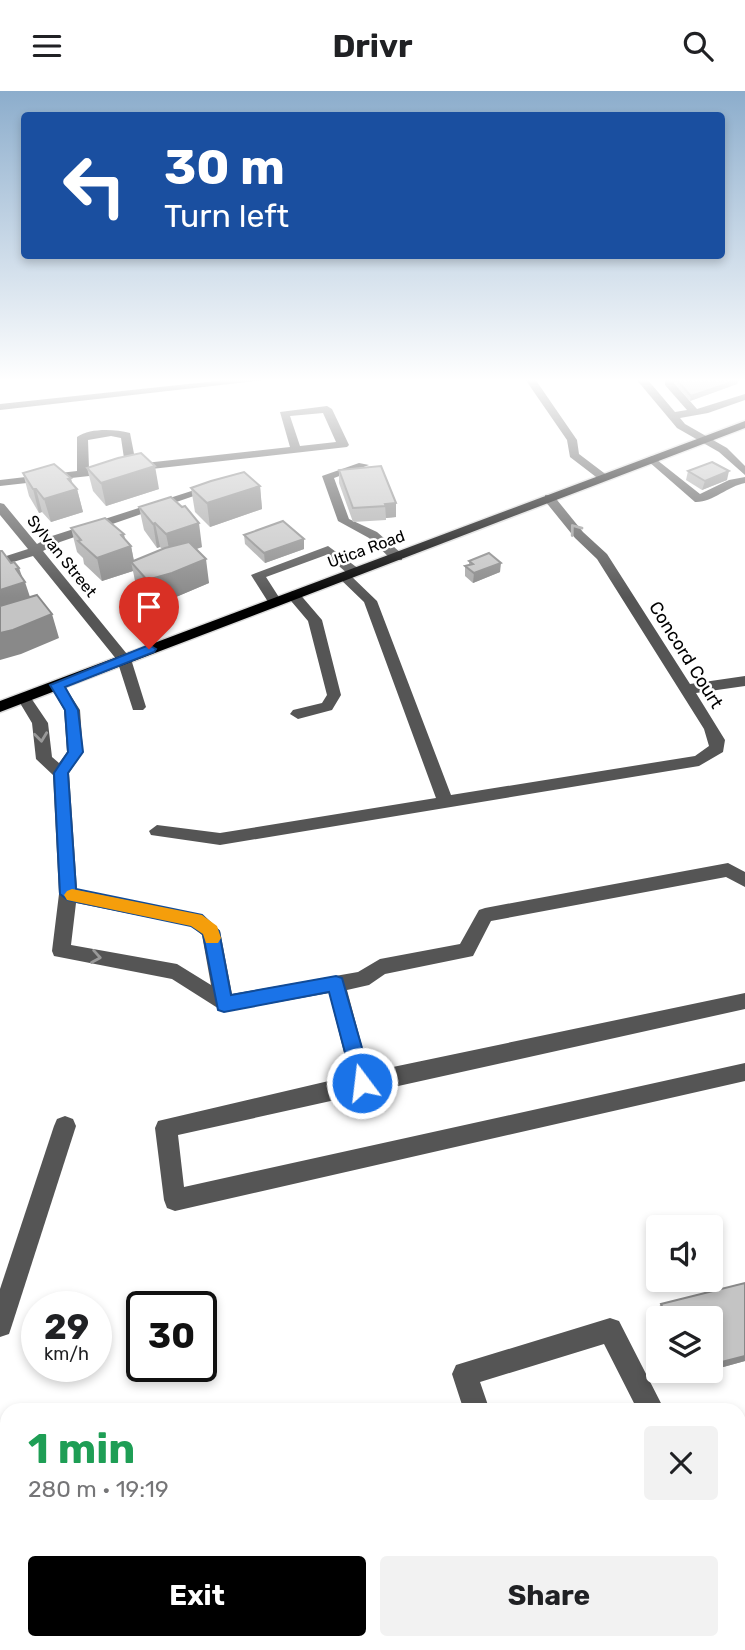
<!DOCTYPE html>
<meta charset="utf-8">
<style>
:root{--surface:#fff;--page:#f2f2f2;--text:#202124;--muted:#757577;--accent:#000}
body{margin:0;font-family:Rubik,sans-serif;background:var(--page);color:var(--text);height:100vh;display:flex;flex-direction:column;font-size:26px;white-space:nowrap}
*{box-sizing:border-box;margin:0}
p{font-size:23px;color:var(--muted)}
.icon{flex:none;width:38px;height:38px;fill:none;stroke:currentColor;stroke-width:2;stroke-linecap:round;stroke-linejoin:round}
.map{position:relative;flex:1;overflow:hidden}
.side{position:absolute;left:0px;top:1312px;width:746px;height:247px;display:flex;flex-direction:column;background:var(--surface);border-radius:21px 21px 0 0;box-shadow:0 4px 10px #0003}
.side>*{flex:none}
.hud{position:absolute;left:21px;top:21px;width:704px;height:147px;border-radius:7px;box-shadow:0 4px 10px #0003;background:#1a4fa0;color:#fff;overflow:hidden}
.fabs{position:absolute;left:646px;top:1124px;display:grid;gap:14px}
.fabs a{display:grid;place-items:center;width:77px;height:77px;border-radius:7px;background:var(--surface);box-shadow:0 4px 10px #0003;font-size:35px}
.speed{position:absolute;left:21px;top:1200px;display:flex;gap:14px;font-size:35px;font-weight:700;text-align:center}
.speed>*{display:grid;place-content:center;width:91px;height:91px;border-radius:50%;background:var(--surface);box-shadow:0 4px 10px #0003;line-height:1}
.speed small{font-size:18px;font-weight:400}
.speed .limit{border:4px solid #111;border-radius:10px;background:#fff;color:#111}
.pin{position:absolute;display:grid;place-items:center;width:60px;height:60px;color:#fff;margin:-72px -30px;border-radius:50% 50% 50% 0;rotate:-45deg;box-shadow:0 0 7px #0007}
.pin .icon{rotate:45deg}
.me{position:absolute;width:77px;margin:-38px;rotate:345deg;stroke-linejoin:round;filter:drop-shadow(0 0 5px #0008)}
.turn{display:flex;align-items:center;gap:24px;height:147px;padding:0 28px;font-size:32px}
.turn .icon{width:91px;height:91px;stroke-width:2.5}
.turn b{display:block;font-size:49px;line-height:60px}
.round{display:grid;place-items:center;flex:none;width:74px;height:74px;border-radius:7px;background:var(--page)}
.head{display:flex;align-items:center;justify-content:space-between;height:119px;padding:0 28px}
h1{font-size:42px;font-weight:700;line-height:52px;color:#1e9e55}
.action{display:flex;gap:14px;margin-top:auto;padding:14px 28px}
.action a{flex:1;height:80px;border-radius:7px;background:var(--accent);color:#fff;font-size:28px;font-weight:700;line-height:80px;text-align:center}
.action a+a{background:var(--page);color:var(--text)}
header{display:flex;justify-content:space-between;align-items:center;height:91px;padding:0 28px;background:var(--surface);font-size:32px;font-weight:700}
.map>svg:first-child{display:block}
</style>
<header><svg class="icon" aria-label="menu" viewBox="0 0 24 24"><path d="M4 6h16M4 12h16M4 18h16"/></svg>Drivr<svg class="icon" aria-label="search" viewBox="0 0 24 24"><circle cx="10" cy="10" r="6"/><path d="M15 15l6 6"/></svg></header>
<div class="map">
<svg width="745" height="1559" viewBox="0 0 745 1559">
<rect width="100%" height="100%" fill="#fff"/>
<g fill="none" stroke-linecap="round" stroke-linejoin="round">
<defs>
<path id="major" d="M745,330v7l-745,284v-11z"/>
</defs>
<use href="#major" stroke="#dbdbdb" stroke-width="3"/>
<g fill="#555" fill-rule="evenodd">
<path d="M235,288h38l-273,31v-6z"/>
<path d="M525,288h10l42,61 2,14 29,22v4h-8l-30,-23 -3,-17z"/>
<path d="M636,288h11l28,33 12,-2 -22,-25v-6h10l-1,4 23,26 48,-15v6l-37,13 -28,5 5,6 42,24 18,18v9l-26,-23 -42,-24z"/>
<path d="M327,315l5,3 17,36 -2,2 -347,39v-6l77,-9v-34c13,-9 37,-8 53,-4l6,31 154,-17 -10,-35zM323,322l13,29 -36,4 -10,-30zM111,345l10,2 4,27 -36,4 -1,-29z"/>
<path d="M652,365l48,38 29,-14 16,-3v6c-17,3 -33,20 -50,19l-47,-41 -2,-2z"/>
<path d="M359,372l10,2 -35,13 15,41 28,13 25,22v6h-10l-23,-22 -31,-17 -16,-45z"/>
<path d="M210,394l10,2 -160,55 -17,9 88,108 15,48 -3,3h-10l-16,-50 -84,-104 -33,10v-8l28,-9 -28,-34v-12l4,1 33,40 15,-8z"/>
<path d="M545,404h8l30,37 24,22 83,130 55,-8v10l-49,7 29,47 -2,12 -24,14 -479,79 -69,-10 -2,-4 8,-6 63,8 216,-35 -72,-196 -27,-26 10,-3 -21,-18 -60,22 16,25 -7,4 -5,-1 -19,-30 77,-29 31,23v6h-9l27,26 74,194 244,-39 14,-10 -5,-17 -107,-170 -22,-21 -30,-37z"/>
<path d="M293,500l5,1 24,28 19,75 -9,15 -34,9 -8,-5 3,-4 29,-7 5,-8 -19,-74 -22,-26z"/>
<path d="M57,589l5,2 18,28 3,42 -14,21 8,116 125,26 18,16 12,63 126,-22 22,-13 80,-15 19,-34 6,-2 243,-45 17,9v15l-19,-10 -235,44 -18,35 -88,18 -16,11 -22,5 22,82 376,-79v16l-567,126 6,52 561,-124v18l-570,130 -8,-3 -3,-8 -9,-72 3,-7 192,-45 -21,-83 -105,19 -52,-33 -118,-23 -2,-5 7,-57 -6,-119 -17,-16 -4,-36 -15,-25 2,-3h10l19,28 4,34 7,6 8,-11 -3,-42 -14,-25zM76,812l115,23 11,9 9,50 -34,-21 -106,-19z"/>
<path d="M65,1025l8,3 3,7 -64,199 -3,9 -9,3v-48l54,-163 3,-7z"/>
<path d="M610,1227l9,3 46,90h-27l-34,-67 -124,38 10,29h-26l-12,-37 4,-9z"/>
<path d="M738,1339l7,3v26l-7,-3z"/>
<path d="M34,1552h30l-2,7h-30z"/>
</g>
<use href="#major" fill="#000" fill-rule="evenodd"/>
</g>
<g fill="#a9a9a9">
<path d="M675,288h62l1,1 -1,4 -47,17 -16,-18z"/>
<path d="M381,375l15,51 -10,1v2l-33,2 -14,-39v-13z"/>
<path d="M87,377l72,21 -53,17 -13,-15z"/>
<path d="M688,380l39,9 -25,10 -16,-10z"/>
<path d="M23,382l49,10 5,6 6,23 -32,10 -9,-10 -3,1 -10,-17z"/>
<path d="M260,395l2,23 -52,18 -15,-15 -4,-24z"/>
<path d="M139,416l63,40 -6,2 13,34 -33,14 -24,7 -16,-18 -3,-15 -31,10 -18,-17 -1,-6 -6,-6 -6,-24 54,11 6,7 3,15 28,-12 -2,-2 -3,1 -13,-18z"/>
<path d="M244,444l60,4v10l-39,14 -20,-19z"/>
<path d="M469,470l31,11 -27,11 -8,-7v-10l4,-1z"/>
<path d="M745,1192v78l-47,13 -1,-4h13v-52h-52v3l-3,-9 6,-8z"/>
</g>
<g fill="#898989">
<path d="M738,289l-1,4 -47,17 1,-5z"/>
<path d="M155,375l4,23 -53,17 -5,-23z"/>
<path d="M729,380l-2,9 -25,10 3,-9z"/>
<path d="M71,387l3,12 3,-1 6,23 -32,10 -7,-23 24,-20z"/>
<path d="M260,395l2,23 -52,18 -3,-24z"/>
<path d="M33,398h3l6,23 -3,1z"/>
<path d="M396,412v14l-10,1 -1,-14z"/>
<path d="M155,432l5,24 -3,1 -4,-24z"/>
<path d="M199,432l3,24 -31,11 -5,-24z"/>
<path d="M124,443l3,14 4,-2 4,21 -4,-5 2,9 -31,10 -5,-23 24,-23z"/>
<path d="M304,448v10l-39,14 -1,-10z"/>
<path d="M206,468l3,24 -33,14 -24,7 -5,-24z"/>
<path d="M501,472l-1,9 -27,11 1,-10z"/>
<path d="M19,477l5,14h1l8,24 -33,11v-27l16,-21z"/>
<path d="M52,523l7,24 -38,16 -21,6v-27z"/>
<path d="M745,1265v5l-47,13 4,-4h8v-5z"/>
</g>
<g fill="#c4c4c4" stroke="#898989" stroke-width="2">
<path d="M676,288h61l1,1 -47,16z"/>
<path d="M141,362l14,13 -54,17 -14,-15 31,-10z"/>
<path d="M712,371l17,9 -24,10 -17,-10z"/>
<path d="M54,373l17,14 -3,1 9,10 -33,10 -8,-10h-3l-10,-16z"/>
<path d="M381,375l15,37 -11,1 1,2 -33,2 -14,-38z"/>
<path d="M244,381l16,14 -53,17 -16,-15 20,-7z"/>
<path d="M171,406l11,10 3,-1 14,17 -33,11 -11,-11 -2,1 -14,-17z"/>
<path d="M105,427l19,16 -3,1 10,11 -34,12 -19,-17 3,-1 -10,-12z"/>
<path d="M283,430l21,18 -40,14 -20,-18z"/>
<path d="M189,451l17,17 -34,14 -25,7 -16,-18 34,-14z"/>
<path d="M0,460h2l9,12 3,-1 5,6 -3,1 9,13 -25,8z"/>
<path d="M489,462l12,10 -27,10 -9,-7 8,-2 -4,-3z"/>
<path d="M37,504l15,19 -39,16 -13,3v-27z"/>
<path d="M745,1192v73l-35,9v-47h-43l-6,-14z"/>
</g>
<defs><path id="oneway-chevron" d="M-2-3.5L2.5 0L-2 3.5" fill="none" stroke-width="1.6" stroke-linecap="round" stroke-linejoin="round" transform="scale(1.75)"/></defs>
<g stroke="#999">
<use href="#oneway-chevron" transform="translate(575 438) rotate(-127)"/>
<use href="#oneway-chevron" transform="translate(41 646) rotate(83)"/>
<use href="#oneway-chevron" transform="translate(96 866) rotate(10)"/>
</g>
<linearGradient id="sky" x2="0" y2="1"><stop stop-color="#8cadcc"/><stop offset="0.57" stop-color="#fff"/><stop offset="1" stop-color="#fff" stop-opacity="0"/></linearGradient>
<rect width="745" height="507" fill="url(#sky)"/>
<path fill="#1a73e8" stroke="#114b97" stroke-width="2" d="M149,554l7,4 -2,3 -89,35 13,23 5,42 -15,21 8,116 126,26 17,16 12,64 105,-19 6,2 30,105 -3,6 -7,3 -6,-3 -3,-6 -24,-91 -105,20 -6,-2 -15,-76 -12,-8 -123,-26 -8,-6 -6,-121 14,-21 -3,-42 -15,-25z"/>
<path fill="#f59e0b" d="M72,798l130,26 15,11 4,12 -3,5h-12l-3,-9 -12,-8 -124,-26 -3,-5 3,-4z"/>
<g text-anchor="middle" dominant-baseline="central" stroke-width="5" stroke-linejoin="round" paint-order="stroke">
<g font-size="16" fill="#000" stroke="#fff">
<text transform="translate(366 458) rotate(-20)">Utica Road</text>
<text transform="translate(62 465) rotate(51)">Sylvan Street</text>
</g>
<g font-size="18" fill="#000" stroke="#fff">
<text transform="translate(686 564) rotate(58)">Concord Court</text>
</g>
</g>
</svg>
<div class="fabs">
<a><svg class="icon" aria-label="sound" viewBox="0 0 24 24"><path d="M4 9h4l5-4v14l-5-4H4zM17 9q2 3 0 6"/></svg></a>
<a><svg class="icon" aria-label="layers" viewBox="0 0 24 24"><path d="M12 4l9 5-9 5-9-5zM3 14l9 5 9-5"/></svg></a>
</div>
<div class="speed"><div>29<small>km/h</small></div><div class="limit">30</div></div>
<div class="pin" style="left:149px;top:558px;background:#d93025"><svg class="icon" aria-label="arrive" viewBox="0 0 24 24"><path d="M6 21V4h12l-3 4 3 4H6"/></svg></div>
<svg class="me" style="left:362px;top:992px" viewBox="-20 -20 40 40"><circle r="17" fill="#1a73e8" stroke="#fff" stroke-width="3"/><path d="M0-11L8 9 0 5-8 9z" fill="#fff"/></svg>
<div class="hud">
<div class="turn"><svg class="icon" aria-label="left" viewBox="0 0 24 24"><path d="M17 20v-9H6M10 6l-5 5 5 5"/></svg><div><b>30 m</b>Turn left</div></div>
</div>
<section class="side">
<div class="head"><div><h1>1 min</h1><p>280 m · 19:19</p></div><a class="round"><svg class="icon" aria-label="close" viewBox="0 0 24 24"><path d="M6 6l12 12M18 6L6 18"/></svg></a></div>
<div class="action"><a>Exit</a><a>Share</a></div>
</section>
</div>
